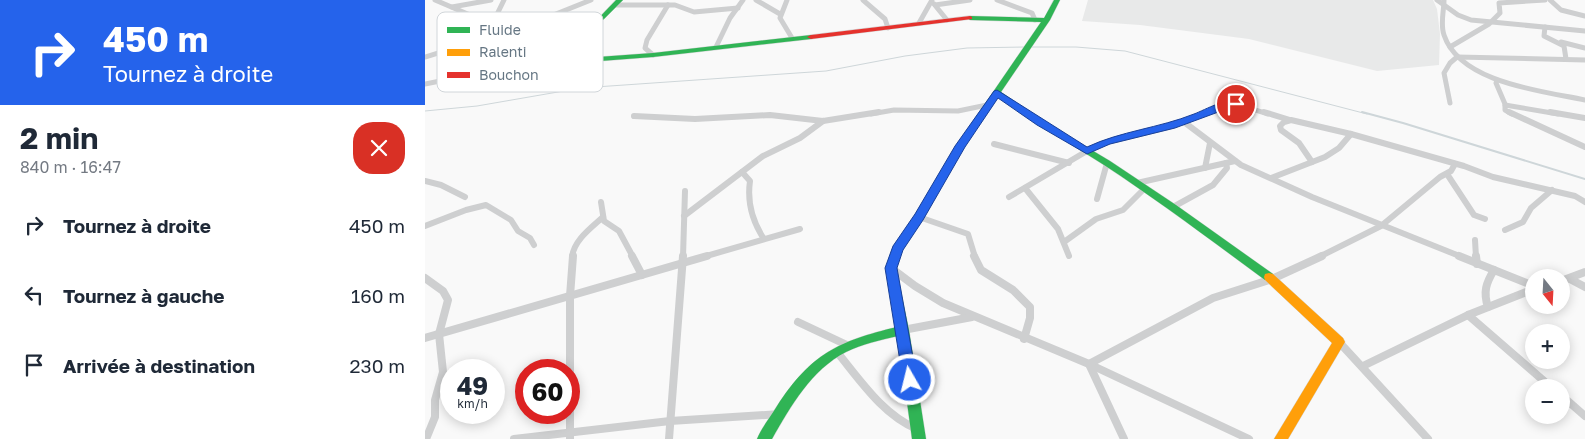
<!DOCTYPE html>
<html lang="fr">
<meta charset="utf-8">
<style>
:root{--surface:#fff;--page:#f6f6f7;--text:#1f2937;--muted:#747a83}
body{margin:0;font-family:"Golos Text",sans-serif;background:var(--page);color:var(--text);height:100vh;display:flex;flex-direction:column;font-size:19px;white-space:nowrap}
*{box-sizing:border-box;margin:0}
p{font-size:16px;color:var(--muted)}
.icon{flex:none;width:28px;height:28px;fill:none;stroke:currentColor;stroke-width:2;stroke-linecap:round;stroke-linejoin:round}
.map{position:relative;flex:1;overflow:hidden}
.drawer{display:flex;flex-direction:column;background:var(--surface);width:425px}
.drawer>*{flex:none}
.banner{background:#2563eb;color:#fff;overflow:hidden}
.needle{width:32px;rotate:162deg}
.fabs{position:absolute;left:1100px;top:269px;display:grid;gap:10px}
.fabs a{display:grid;place-items:center;width:45px;height:45px;border-radius:50%;background:var(--surface);box-shadow:0 2px 12px #0003;font-size:25px}
.speed{position:absolute;left:15px;top:359px;display:flex;gap:10px;font-size:25px;font-weight:700;text-align:center}
.speed>*{display:grid;place-content:center;width:65px;height:65px;border-radius:50%;background:var(--surface);box-shadow:0 2px 12px #0003;line-height:1}
.speed small{font-size:12px;font-weight:400}
.speed .limit{border:8px solid #d22;background:#fff;color:#111}
.pin{position:absolute;display:grid;place-items:center;width:42px;height:42px;color:#fff;margin:-21px;border:2px solid #fff;border-radius:50%;box-shadow:0 1px 5px #0007}
.me{position:absolute;width:55px;margin:-28px;rotate:352deg;stroke-linejoin:round;filter:drop-shadow(0 0 4px #0008)}
.turn{display:flex;align-items:center;gap:18px;height:105px;padding:0 20px;font-size:22px}
.turn .icon{width:65px;height:65px;stroke-width:2.5}
.turn b{display:block;font-size:35px;line-height:42px}
.round{display:grid;place-items:center;flex:none;width:52px;height:52px;border-radius:20px;background:var(--page)}
.headline{display:flex;align-items:center;justify-content:space-between;height:85px;padding:0 20px}
h1{font-size:30px;font-weight:700;line-height:38px}
ul{padding:0;list-style:none}
li{display:flex;align-items:center;gap:15px;height:70px;padding:0 20px}
li div{flex:1}
li b{display:block;font-size:19px}
li em{font-style:normal}
main{display:flex;flex:1;min-height:0}
.map>svg:first-child{display:block}
</style>
<main>
<section class="drawer">
<div class="banner">
<div class="turn"><svg class="icon" aria-label="right" viewBox="0 0 24 24"><path d="M7 20v-9h11M14 6l5 5-5 5"/></svg><div><b>450 m</b>Tournez à droite</div></div>
</div>
<div class="headline"><div><h1>2 min</h1><p>840 m · 16:47</p></div><a class="round" style="background:#d93025;color:#fff"><svg class="icon" aria-label="close" viewBox="0 0 24 24"><path d="M6 6l12 12M18 6L6 18"/></svg></a></div>
<ul>
<li><svg class="icon" aria-label="right" viewBox="0 0 24 24"><path d="M7 20v-9h11M14 6l5 5-5 5"/></svg><div><b>Tournez à droite</b></div><em>450 m</em></li>
<li><svg class="icon" aria-label="left" viewBox="0 0 24 24"><path d="M17 20v-9H6M10 6l-5 5 5 5"/></svg><div><b>Tournez à gauche</b></div><em>160 m</em></li>
<li><svg class="icon" aria-label="arrive" viewBox="0 0 24 24"><path d="M6 21V4h12l-3 4 3 4H6"/></svg><div><b>Arrivée à destination</b></div><em>230 m</em></li>
</ul>
</section>
<div class="map">
<svg width="1160" height="439" viewBox="0 0 1160 439">
<rect width="100%" height="100%" fill="#f9f9f9"/>
<path fill="#e8e9e9" d="M663,0h345l4,9 3,25 -1,31 -62,6 -128,-32 -109,-14 -58,-4z"/>
<g fill="none" stroke-linecap="round" stroke-linejoin="round">
<g stroke="#ced6d9" stroke-width="1">
<path d="M605,47h46l49,4 242,63"/>
<path d="M0,111l52,-5 104,-18 245,-17 79,-15 62,-8 58,-1"/>
</g>
<path stroke="#ced6d9" stroke-width="2" d="M937,112l41,11 182,56"/>
<defs>
<g id="fast">
<path d="M191,0h7l-28,28 -25,31 83,-6 158,-18 4,2 -4,2 -158,18 -92,7v-4l30,-34z"/>
<path d="M629,0h6l-10,20 -49,72 42,29 67,40 66,44 97,69 1,3 -1,3h-8c-53,-39 -106,-79 -161,-115 -36,-23 -72,-44 -106,-68l-34,49 -41,73 -21,31 -6,18 13,62 17,109h-14l-14,-103c-17,4 -36,8 -52,16 -35,18 -55,54 -74,87h-15c5,-12 14,-23 20,-33 34,-52 61,-65 120,-79l-11,-59 6,-19 23,-34 41,-69 85,-124 -71,-2 -3,-2 3,-2 74,2z"/>
</g>
<path id="slow" d="M844,273l4,1 70,64 2,4 -57,97h-14l58,-96 -67,-63 -1,-3 1,-3z"/>
<path id="jam" d="M545,16l2,1v2l-161,20 -4,-2 4,-2z"/>
</defs>
<use href="#fast" stroke="#d5d6d7" stroke-width="1"/>
<use href="#slow" stroke="#d5d6d7" stroke-width="1"/>
<use href="#jam" stroke="#d5d6d7" stroke-width="1"/>
<g stroke="#cecfd0" stroke-width="5">
<path d="M10,0l42,18 74,15 12,8 21,-2"/>
<path d="M79,0l-21,43 -15,19 -8,15c33,5 73,-4 104,-15"/>
<path d="M331,0l24,14"/>
<path d="M362,0l-7,18 12,20"/>
<path d="M438,0l22,19 3,9"/>
<path d="M572,0l35,13 3,7"/>
<path d="M1012,0l21,15 13,5 114,11"/>
<path d="M1019,0c0,11 -4,24 0,35 16,48 98,56 141,65"/>
<path d="M1125,0l11,10 24,6"/>
<path d="M509,4l13,16"/>
<path d="M190,5h60l19,7 44,-4"/>
<path d="M510,5l35,-5"/>
<path d="M27,7l39,-7"/>
<path d="M494,23l13,-23"/>
<path d="M1120,27l-1,9 20,10 2,13"/>
<path d="M1136,42l24,6"/>
<path d="M291,47l14,-29 13,-18"/>
<path d="M1025,47l39,-23 11,-11 -1,-10 46,-3"/>
<path d="M228,55l-8,-7 2,-8 21,-35"/>
<path d="M0,57l106,-33 60,-24"/>
<path d="M1072,80l-1,3 9,21v6l7,4"/>
<path d="M0,84l35,-7"/>
<path d="M1025,103l-6,-30 6,-10 7,-6 128,3"/>
<path d="M1080,105l53,9"/>
<path d="M446,114l23,-4 64,1 29,-6"/>
<path d="M779,114c32,-13 32,-10 64,0"/>
</g>
<g stroke="#cecfd0" stroke-width="6">
<path d="M839,112l26,8"/>
<path d="M1084,112l76,35"/>
<path d="M1125,112l35,6"/>
<path d="M209,116l61,3 75,-4 53,6 56,-9"/>
<path d="M759,122l57,43 71,32 150,60"/>
<path d="M569,144l75,19"/>
<path d="M887,162l-13,-19 -18,-13 -1,-4 4,-4 7,-2 60,14 113,32 29,11 82,19 10,6"/>
<path d="M780,168l5,-25"/>
<path d="M317,172l8,9c-3,21 2,40 14,58"/>
<path d="M1022,174l27,41 11,4"/>
<path d="M846,178l54,-21 14,-9 12,-14"/>
<path d="M0,181l16,4 24,12"/>
<path d="M712,183l98,-22"/>
<path d="M600,188l33,41 11,27"/>
<path d="M584,197l78,-46 20,-9 65,-16 36,-14"/>
<path d="M672,199l10,-36"/>
<path d="M176,202l3,19 15,10 14,26"/>
<path d="M748,207l40,-22 14,-17 -1,-5"/>
<path d="M259,216l79,-60 37,-18 23,-17"/>
<path d="M494,217l49,17 7,23"/>
<path d="M0,226l41,-16 20,-5 25,15 7,11 12,7 4,7"/>
<path d="M1080,230l18,-8 8,-14 21,-18"/>
<path d="M1050,240l1,17"/>
<path d="M639,242l32,-23 27,-9 22,-22"/>
<path d="M147,257c2,-17 19,-29 31,-40"/>
<path d="M258,257l2,-66"/>
<path d="M278,257l97,-28"/>
<path d="M894,257l62,-31 59,-49 11,-6 4,-7"/>
</g>
<g stroke="#cecfd0" stroke-width="8">
<path d="M207,256l10,19"/>
<path d="M549,256l7,14 32,20 17,17v11l-6,21"/>
<path d="M1034,256l75,30"/>
<path d="M1051,256l1,8"/>
<path d="M466,268l24,18 28,17 146,61 160,75"/>
<path d="M0,278l18,13 5,9 -9,34 4,38 -8,28v17l-9,22"/>
<path d="M1145,279l15,8"/>
<path d="M1136,281l24,-9"/>
<path d="M1063,307c-5,-15 -2,-24 6,-37"/>
<path d="M1043,315l84,73"/>
<path d="M373,322l51,24"/>
<path d="M478,330l69,-13"/>
<path d="M0,338l282,-82"/>
<path d="M914,342l89,97"/>
<path d="M412,352c23,28 46,63 80,77"/>
<path d="M938,366l105,-51 66,-26"/>
<path d="M1136,395l24,21"/>
<path d="M89,439l156,-18 110,-7"/>
<path d="M145,439v-143l3,-40"/>
<path d="M244,439l14,-183"/>
<path d="M699,439l-35,-75 124,-66 59,-19 50,-23"/>
</g>
<use href="#fast" fill="#30b455" fill-rule="evenodd"/>
<use href="#slow" fill="#ff9f0a" fill-rule="evenodd"/>
<use href="#jam" fill="#e5322d" fill-rule="evenodd"/>
</g>
<path fill="#2563eb" stroke="#184099" d="M572,90l90,57c34,-16 72,-19 107,-33 11,-4 36,-19 46,-10l-65,24 -65,16 -23,10 -50,-29 -39,-27 -33,49 -42,73 -20,30 -6,18 20,112 -2,4 -5,2 -5,-2 -2,-4 -18,-112 8,-22 22,-32 40,-68 39,-55z"/>
<rect x="12" y="12" width="166" height="80" rx="8" fill="#fff" stroke="#d1d6da" stroke-width="1"/>
<rect x="22" y="27" width="23" height="6" fill="#30b455"/>
<rect x="22" y="49" width="23" height="7" fill="#ff9f0a"/>
<rect x="22" y="72" width="23" height="6" fill="#e5322d"/>
<g font-size="14" fill="#657683">
<text x="54" y="35">Fluide</text>
<text x="54" y="57">Ralenti</text>
<text x="54" y="80">Bouchon</text>
</g>
</svg>
<div class="fabs">
<a><svg class="needle" viewBox="-14 -14 28 28"><path d="M0-13l5 13h-10z" fill="#e53935"/><path d="M0 13l5-13h-10z" fill="#747a83"/></svg></a>
<a>+</a>
<a>−</a>
</div>
<div class="speed"><div>49<small>km/h</small></div><div class="limit">60</div></div>
<div class="pin" style="left:811px;top:104px;background:#d93025"><svg class="icon" aria-label="arrive" viewBox="0 0 24 24"><path d="M6 21V4h12l-3 4 3 4H6"/></svg></div>
<svg class="me" style="left:485px;top:380px" viewBox="-20 -20 40 40"><circle r="17" fill="#2563eb" stroke="#fff" stroke-width="3"/><path d="M0-11L8 9 0 5-8 9z" fill="#fff"/></svg>
</div>
</main>
